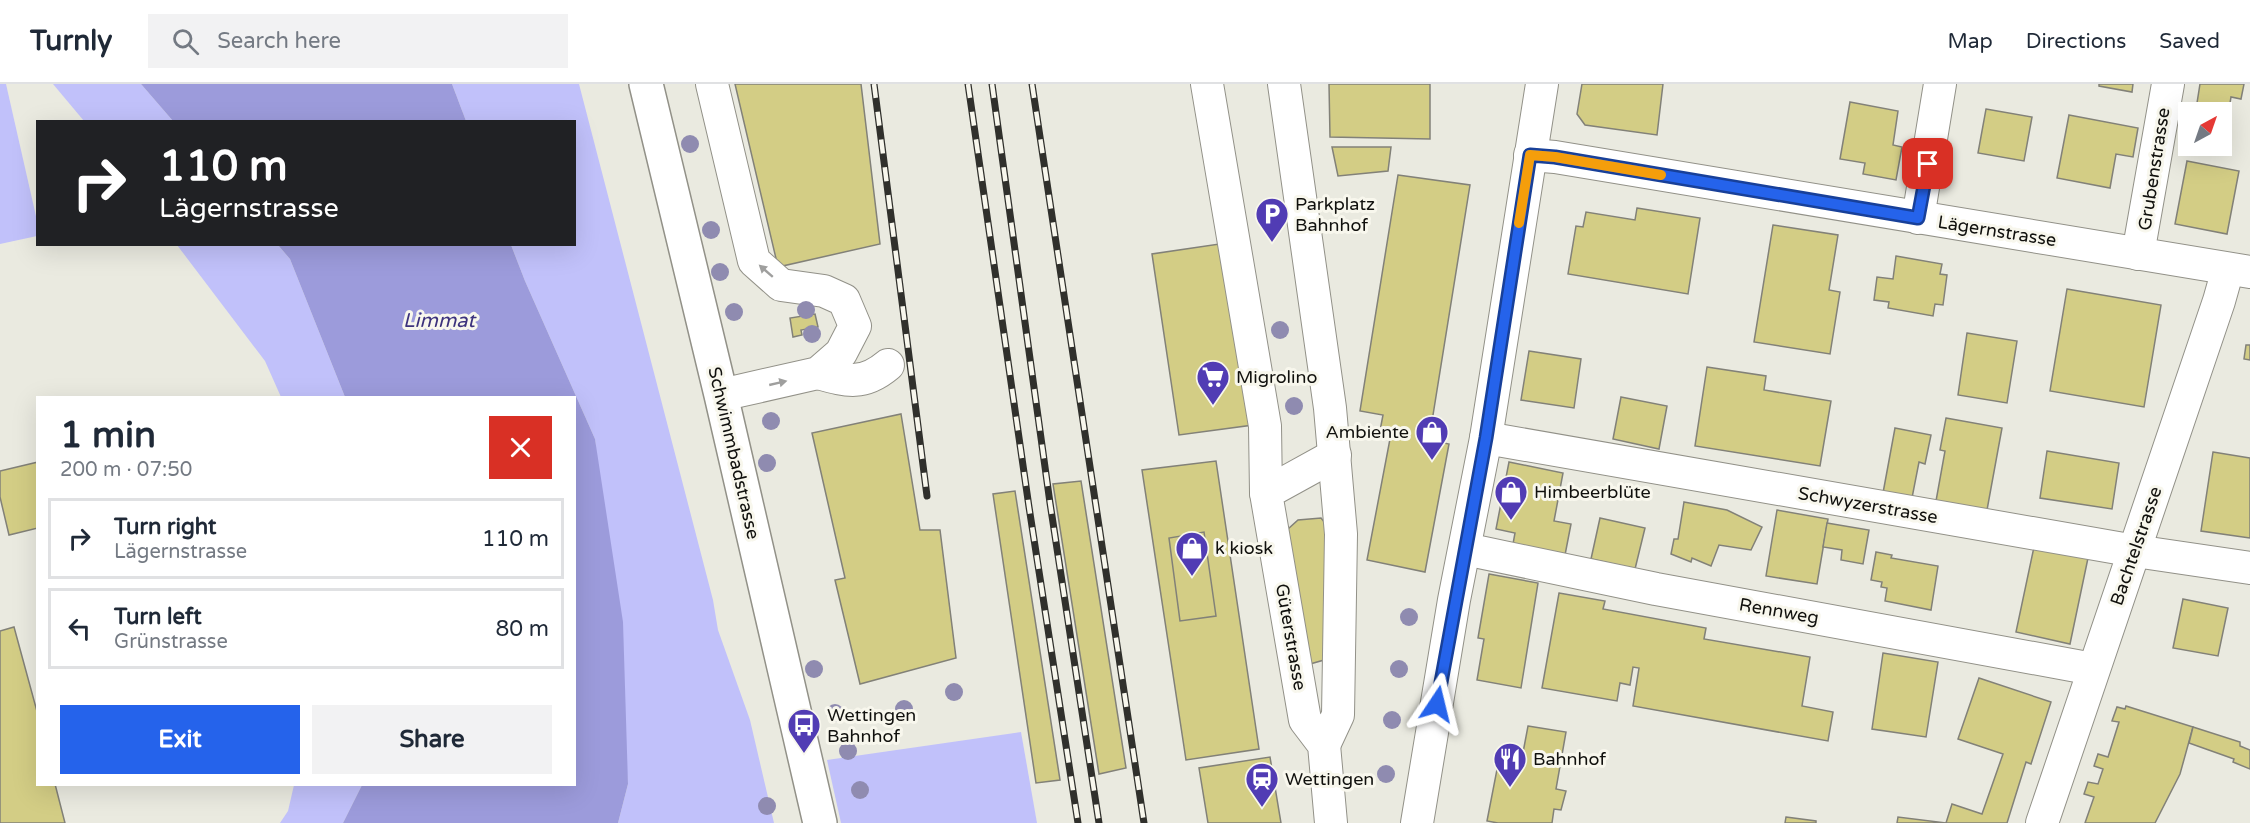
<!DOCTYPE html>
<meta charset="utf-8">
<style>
:root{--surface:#fff;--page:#f2f2f3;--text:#1f2937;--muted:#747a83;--line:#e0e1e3;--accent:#2563eb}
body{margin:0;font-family:"Varela Round",sans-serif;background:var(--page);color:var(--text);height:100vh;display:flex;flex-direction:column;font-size:22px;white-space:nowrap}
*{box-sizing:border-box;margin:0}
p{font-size:20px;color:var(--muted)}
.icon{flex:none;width:33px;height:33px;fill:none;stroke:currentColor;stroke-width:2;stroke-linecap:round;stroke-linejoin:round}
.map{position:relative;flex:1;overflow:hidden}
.drawer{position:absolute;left:36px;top:312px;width:540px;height:390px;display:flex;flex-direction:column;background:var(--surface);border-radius:0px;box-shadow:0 6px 24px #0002}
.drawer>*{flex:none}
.guide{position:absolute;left:36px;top:36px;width:540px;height:126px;border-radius:0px;box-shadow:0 6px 24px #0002;background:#202124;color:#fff;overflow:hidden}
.needle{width:39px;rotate:40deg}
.tools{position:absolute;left:2178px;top:18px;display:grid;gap:12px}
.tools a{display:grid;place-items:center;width:54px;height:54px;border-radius:0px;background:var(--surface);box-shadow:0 6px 24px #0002;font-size:30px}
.pin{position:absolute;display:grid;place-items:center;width:51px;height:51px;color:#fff;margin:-26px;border-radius:12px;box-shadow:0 3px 9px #0006}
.me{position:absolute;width:66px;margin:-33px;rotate:10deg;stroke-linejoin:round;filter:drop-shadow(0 0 4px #0008)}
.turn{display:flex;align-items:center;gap:21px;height:126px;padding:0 24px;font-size:27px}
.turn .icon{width:78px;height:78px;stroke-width:2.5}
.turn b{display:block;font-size:42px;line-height:51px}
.round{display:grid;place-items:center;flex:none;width:63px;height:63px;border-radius:0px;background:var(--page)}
.summary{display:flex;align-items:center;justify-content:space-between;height:102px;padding:0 24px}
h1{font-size:36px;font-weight:800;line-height:45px}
.button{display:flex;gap:12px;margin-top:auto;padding:12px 24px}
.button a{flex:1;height:69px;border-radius:0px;background:var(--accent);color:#fff;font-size:24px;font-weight:800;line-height:69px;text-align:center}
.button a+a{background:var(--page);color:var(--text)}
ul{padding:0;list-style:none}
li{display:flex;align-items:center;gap:18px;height:81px;margin:0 12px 9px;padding:0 12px;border:3px solid var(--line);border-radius:0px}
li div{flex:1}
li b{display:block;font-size:22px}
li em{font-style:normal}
header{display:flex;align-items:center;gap:36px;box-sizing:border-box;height:84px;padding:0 30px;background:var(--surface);border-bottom:2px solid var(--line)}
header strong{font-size:28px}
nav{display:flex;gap:33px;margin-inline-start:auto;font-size:21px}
.search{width:420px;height:54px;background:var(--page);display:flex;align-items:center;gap:15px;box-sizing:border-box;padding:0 21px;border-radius:0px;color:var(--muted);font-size:22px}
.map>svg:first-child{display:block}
</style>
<header>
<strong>Turnly</strong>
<div class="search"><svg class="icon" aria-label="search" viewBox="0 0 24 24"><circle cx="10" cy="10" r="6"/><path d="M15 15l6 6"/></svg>Search here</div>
<nav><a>Map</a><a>Directions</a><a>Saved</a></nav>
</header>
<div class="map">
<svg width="2250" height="739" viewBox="0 0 2250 739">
<rect width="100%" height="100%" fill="#eaeae0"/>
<g fill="#c1c1fa">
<path d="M0,0h6l32,141 -1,11 -37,8z"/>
<path d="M53,0h88l32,37h-89z"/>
<path d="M452,0h127l134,516 5,30 32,90 24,103h-156l10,-39 -33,-345 -70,-158 -14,-36 63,-1v-122l-108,-1z"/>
<path d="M177,161h101l12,14 55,138h-64l-16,-36z"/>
<path d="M1021,648l16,91h-196l-14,-63z"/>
<path d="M294,701v-1l68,1 -19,38h-63l8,-12z"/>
</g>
<g fill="#9c9bdb">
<path d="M141,0h311l14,37h-293z"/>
<path d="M278,161h233l14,36 70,158 28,183 5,162 -10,39h-275l19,-38 212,-1v-386l-229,-1 -55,-138z"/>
</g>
<g fill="#d3cd85" stroke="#828178" stroke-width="1.5">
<path d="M735,0h126l19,160 -102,23z"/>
<path d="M1329,0h101v55l-100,-2z"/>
<path d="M1582,0h81l-6,51 -72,-10 -8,-11z"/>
<path d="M2099,0h34l-1,8 -33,-6z"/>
<path d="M2200,0h44l-3,15 -10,-2 -2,12 -32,-6z"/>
<path d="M1850,18l48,9 -5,34 9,2 -6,33 -33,-6 2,-11 -25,-4z"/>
<path d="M1986,25l46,8 -8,44 -46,-8z"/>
<path d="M2069,31l69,13 -5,29 -17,-3 -6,34 -53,-10z"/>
<path d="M1332,63h59l-3,24 -50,5z"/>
<path d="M2187,77l52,10 -12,63 -52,-10z"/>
<path d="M1398,91l72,10 -41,255 20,4 -24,128 -58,-12 23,-121 -11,-3 4,-21 -23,-4z"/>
<path d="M1637,124l63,10 -12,76 -120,-20 8,-48 7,1 3,-15 49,8z"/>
<path d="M1773,141l65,10 -9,55 11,2 -10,62 -76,-12z"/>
<path d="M1226,159l27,182 -74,10 -27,-181z"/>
<path d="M1896,172l46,8 -2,10 7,1 -4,30 -8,-1 -2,12 -45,-8 1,-6 -15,-2 3,-23 16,2z"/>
<path d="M2067,205l94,16 -17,102 -94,-16z"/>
<path d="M815,230l3,13 -17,3 1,5 -9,2 -3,-19z"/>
<path d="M1967,249l50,8 -10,62 -49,-8z"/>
<path d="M2246,261h4v15l-6,-1z"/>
<path d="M1529,267l52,8 -7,49 -53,-8z"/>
<path d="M1707,283l59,9 -2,14 67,11 -11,65 -125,-20z"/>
<path d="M1621,313l46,9 -8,43 -46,-10z"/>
<path d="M901,330l19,116h20l16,128 -96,26 -25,-104 10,-2 -33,-145z"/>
<path d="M1946,334l56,10 -15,82 -51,-9 9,-50 -5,-1z"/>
<path d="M1895,344l36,7 -6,29 -6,-2 -7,36 -29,-5z"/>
<path d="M2047,367l72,12 -7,46 -72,-11z"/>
<path d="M2213,368l37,6v80l-49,-7z"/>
<path d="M1216,377l43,288 -73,11 -44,-290z"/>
<path d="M38,378v66l-29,7 -9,-38v-26z"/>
<path d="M1509,378l54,11 -9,48 17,3 -6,31 -52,-11 2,-11 -19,-4z"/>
<path d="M1081,397l45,287 -27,6 -46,-290z"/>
<path d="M1015,407l45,289 -24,3 -43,-289z"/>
<path d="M1684,418l43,8 35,17 -11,23 -32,-5 -8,21 -19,-8 -1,4 -20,-8 3,-15h4z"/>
<path d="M1777,426l51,9 -11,65 -51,-8z"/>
<path d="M1321,434l4,5 5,127 -6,10 -14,4 -22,-135 10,-9z"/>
<path d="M1600,434l45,10 -10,41 -44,-10z"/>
<path d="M1827,439l42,7 -6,34 -22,-4 1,-10 -19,-3z"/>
<path d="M1204,448l12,84 -36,5 -11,-83z"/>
<path d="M2034,463l54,11 -18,86 -54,-12z"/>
<path d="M1876,468l16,3 -1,3 47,8 -7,44 -46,-9 2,-13 -6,-1 1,-5 -11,-2z"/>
<path d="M1489,490l49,9 -17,105 -44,-8 7,-41 -6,-1z"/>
<path d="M1559,509l46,8 -2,8 103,19 -2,11 106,18 -8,49 31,6 -5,29 -195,-35 6,-38 -6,-1 -3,18 -10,-2 -3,18 -75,-13z"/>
<path d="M2183,515l45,9 -10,48 -45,-8z"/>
<path d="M14,543l24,88v69h17l10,39h-65v-192z"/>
<path d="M1883,569l55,9 -12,75 -54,-8z"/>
<path d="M1979,594l72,24 -20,62 -5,-2 -19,61h-110l1,-6 48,6 6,-19 30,10 21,-60 -45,-15z"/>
<path d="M2126,622l67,21 -13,47 -25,49h-70l9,-26 -10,-3 4,-12 10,2 5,-15 -9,-3 4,-12 10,3 11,-35 -7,-1 5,-14 8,2z"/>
<path d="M1528,642l38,6 -10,57 10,2 -5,19 -7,-1 -2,14h-54l-11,-2 13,-67 22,4z"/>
<path d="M2193,643l47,15v4l10,4v19l-17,-7 1,-3 -45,-16z"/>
<path d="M1270,673l11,66h-73l-9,-55z"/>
<path d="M1786,733l30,4v2h-31z"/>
</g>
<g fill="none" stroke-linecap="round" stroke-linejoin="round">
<defs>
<g id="minor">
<path d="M712,0l42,177 27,24 43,6 20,9 11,26 -14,27 -23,20 -97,22"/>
<path d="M1207,0l58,342 1,67"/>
<path d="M1284,0l46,324 11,126 -3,181 -14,30"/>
<path d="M1530,71l25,2 695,115"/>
<path d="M1918,134l22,-134"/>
<path d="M2138,170l30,-170"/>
<path d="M818,289c29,8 45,13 70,-8"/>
<path d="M1486,354l649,113 115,17"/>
<path d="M1465,465l191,40 437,80"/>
<path d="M1331,739l-7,-78 -19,-25 -39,-227 69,-38"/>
<path d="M1417,739l37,-223 32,-162 56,-354"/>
<path d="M2042,739l177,-522 9,-32"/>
</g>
<path id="major" d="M646,0l75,311 99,428"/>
</defs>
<use href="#minor" stroke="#929188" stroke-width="34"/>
<use href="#major" stroke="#929188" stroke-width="36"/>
<use href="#minor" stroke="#fff" stroke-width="32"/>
<use href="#major" stroke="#fff" stroke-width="33"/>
<defs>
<g id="rail">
<path d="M874,0l53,412"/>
<path d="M968,0l61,423 49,316"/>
<path d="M992,0l58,419 49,320"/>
<path d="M1032,0l112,739"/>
</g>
</defs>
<use href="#rail" stroke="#30302c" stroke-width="7"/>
<use href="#rail" stroke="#f8f7ed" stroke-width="4.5" stroke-dasharray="14" stroke-linecap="butt"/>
</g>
<g fill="#8f8bb0">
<circle cx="690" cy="60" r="9"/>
<circle cx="711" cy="146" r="9"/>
<circle cx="720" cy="188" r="9"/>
<circle cx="806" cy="226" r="9"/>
<circle cx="734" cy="228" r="9"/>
<circle cx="1280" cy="246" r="9"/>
<circle cx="812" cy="250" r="9"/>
<circle cx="1294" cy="322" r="9"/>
<circle cx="771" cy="337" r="9"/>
<circle cx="767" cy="379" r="9"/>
<circle cx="1409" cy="533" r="9"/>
<circle cx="814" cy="585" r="9"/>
<circle cx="1399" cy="585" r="9"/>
<circle cx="954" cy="608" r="9"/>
<circle cx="904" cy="625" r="9"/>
<circle cx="835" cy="629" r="9"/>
<circle cx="1392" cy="636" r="9"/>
<circle cx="848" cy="667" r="9"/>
<circle cx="1386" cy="690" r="9"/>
<circle cx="860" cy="706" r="9"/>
<circle cx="767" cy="722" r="9"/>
</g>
<defs><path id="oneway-solid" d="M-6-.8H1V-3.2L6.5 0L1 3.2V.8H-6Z" transform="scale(1.5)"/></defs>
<g fill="#9f9f9e">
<use href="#oneway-solid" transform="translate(766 187) rotate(-139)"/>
<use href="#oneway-solid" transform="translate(778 299) rotate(-13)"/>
</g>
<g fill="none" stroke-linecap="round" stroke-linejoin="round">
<defs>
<path id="route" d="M1437,620l49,-266 44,-283 25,2 363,61 10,-54"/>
</defs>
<use href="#route" stroke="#184099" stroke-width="15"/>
<use href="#route" stroke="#2563eb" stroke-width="10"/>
<path stroke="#f59e0b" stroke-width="10" d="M1519,139l11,-68 25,2 106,18"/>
</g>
<defs>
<symbol id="parking-pin" viewBox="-11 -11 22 30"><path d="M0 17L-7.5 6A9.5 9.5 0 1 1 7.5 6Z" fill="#513cb4" stroke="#f8f7ed"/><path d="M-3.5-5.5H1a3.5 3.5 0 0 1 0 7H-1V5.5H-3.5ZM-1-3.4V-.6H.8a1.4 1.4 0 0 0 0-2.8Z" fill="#fff"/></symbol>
<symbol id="supermarket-pin" viewBox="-11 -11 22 30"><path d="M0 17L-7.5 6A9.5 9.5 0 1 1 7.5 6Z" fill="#513cb4" stroke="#f8f7ed"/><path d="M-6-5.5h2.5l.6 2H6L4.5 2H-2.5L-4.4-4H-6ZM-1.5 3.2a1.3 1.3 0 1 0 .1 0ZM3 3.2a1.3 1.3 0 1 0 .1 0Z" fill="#fff"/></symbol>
<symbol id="shop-pin" viewBox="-11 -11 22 30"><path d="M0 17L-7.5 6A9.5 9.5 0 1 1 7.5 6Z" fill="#513cb4" stroke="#f8f7ed"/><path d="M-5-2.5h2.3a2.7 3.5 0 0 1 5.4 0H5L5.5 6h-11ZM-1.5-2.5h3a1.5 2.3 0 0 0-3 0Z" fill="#fff"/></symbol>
<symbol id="bus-pin" viewBox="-11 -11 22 30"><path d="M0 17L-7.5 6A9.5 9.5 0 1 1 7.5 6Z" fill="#513cb4" stroke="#f8f7ed"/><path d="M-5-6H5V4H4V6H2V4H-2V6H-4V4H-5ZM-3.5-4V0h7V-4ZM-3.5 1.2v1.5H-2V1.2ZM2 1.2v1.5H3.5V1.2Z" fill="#fff"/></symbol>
<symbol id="restaurant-pin" viewBox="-11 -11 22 30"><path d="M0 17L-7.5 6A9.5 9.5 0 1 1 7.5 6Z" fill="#513cb4" stroke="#f8f7ed"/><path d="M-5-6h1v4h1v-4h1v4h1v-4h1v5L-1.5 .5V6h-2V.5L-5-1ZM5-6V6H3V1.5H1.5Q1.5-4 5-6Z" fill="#fff"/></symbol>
<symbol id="station-pin" viewBox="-11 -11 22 30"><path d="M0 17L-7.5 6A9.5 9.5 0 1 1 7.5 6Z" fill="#513cb4" stroke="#f8f7ed"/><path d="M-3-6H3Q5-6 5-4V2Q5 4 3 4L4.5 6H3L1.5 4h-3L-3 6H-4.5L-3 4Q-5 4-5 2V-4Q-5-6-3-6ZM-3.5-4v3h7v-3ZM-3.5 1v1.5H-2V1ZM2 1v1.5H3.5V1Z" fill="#fff"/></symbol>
</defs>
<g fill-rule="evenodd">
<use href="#parking-pin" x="1253" y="111" width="38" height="52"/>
<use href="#supermarket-pin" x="1194" y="274" width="38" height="52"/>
<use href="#shop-pin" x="1413" y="329" width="38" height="52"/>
<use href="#shop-pin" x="1492" y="389" width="38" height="52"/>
<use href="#shop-pin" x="1173" y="445" width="38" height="52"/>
<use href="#bus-pin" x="785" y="622" width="38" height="52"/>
<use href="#restaurant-pin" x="1491" y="656" width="38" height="52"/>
<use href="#station-pin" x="1243" y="676" width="38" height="52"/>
</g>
<g text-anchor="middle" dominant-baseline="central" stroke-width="6" stroke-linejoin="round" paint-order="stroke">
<g font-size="18" fill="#10100d" stroke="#f8f7ed">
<text transform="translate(2154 85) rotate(-81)">Grubenstrasse</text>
<text transform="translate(1997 147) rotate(9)">Lägernstrasse</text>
<text transform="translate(734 369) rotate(77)">Schwimmbadstrasse</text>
<text transform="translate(1868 421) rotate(10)">Schwyzerstrasse</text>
<text transform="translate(2136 462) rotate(-71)">Bachtelstrasse</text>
<text transform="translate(1779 527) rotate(10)">Rennweg</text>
<text transform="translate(1291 553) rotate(80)">Güterstrasse</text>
</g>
<g font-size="18" fill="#10100d" stroke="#f8f7ed" text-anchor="start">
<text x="1295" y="120">Parkplatz<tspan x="1295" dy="21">Bahnhof</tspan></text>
<text x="1236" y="293">Migrolino</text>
<text x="1409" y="348" text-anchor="end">Ambiente</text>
<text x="1534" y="408">Himbeerblüte</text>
<text x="1215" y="464">k kiosk</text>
<text x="827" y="631">Wettingen<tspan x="827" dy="21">Bahnhof</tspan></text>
<text x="1533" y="675">Bahnhof</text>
<text x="1285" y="695">Wettingen</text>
</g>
<g font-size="20" font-style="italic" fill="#3c327d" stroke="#f8f7ed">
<text x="439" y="237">Limmat</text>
</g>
</g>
</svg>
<div class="tools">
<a><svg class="needle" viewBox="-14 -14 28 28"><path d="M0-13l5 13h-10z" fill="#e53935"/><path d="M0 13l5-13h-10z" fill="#747a83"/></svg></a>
</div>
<div class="pin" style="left:1928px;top:80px;background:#d93025"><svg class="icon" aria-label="arrive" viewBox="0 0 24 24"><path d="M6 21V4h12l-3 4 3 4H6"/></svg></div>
<svg class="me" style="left:1437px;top:620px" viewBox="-20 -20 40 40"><path d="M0-17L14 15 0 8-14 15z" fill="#2563eb" stroke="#fff" stroke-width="4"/></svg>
<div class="guide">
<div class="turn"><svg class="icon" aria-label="right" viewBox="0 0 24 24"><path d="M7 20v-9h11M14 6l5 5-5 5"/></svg><div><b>110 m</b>Lägernstrasse</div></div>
</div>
<section class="drawer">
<div class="summary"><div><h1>1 min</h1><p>200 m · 07:50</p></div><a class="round" style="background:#d93025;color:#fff"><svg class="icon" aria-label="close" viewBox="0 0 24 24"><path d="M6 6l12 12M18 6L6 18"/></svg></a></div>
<ul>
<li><svg class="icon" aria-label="right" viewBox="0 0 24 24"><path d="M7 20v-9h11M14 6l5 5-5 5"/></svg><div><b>Turn right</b><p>Lägernstrasse</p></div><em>110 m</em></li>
<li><svg class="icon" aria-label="left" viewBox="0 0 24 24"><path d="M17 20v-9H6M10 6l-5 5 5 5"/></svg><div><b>Turn left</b><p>Grünstrasse</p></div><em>80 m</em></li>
</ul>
<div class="button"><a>Exit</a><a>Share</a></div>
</section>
</div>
